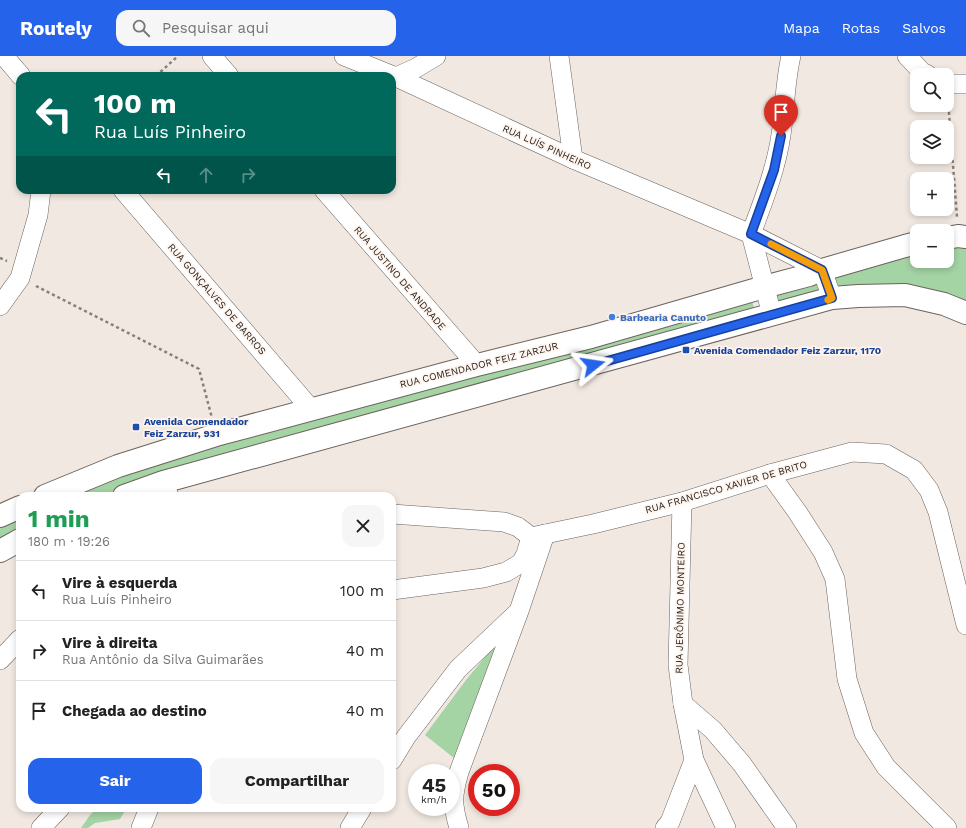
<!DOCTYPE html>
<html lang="pt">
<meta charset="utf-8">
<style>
:root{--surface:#fff;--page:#f6f6f6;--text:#222;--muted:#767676;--line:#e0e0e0;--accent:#2563eb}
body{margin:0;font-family:"Work Sans",sans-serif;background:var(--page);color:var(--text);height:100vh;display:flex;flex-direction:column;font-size:15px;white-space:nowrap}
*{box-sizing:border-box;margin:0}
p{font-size:13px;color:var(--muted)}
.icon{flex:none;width:22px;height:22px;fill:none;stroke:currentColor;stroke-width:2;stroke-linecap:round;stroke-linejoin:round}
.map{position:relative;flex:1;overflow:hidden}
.side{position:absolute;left:16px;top:436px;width:380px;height:320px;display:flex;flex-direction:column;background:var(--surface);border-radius:12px;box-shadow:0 2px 6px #0003}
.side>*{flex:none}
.banner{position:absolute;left:16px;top:16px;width:380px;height:122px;border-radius:12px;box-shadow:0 2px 6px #0003;background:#00695c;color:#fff;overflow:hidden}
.controls{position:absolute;left:910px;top:12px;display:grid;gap:8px}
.controls a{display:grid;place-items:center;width:44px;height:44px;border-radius:8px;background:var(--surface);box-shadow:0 2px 6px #0003;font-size:20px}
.speed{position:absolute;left:408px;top:708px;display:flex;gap:8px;font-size:20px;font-weight:700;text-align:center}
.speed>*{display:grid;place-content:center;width:52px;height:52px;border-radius:50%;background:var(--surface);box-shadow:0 2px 6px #0003;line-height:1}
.speed small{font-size:10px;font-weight:400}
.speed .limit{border:6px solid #d22;background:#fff;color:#111}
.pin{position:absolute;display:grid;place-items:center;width:34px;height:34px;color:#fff;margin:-41px -17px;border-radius:50% 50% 50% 0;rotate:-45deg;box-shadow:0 0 4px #0007}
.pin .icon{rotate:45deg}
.me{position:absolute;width:44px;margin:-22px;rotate:75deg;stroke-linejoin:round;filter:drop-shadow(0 0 3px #0008)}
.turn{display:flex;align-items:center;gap:14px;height:84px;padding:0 12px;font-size:18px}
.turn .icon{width:52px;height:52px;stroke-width:2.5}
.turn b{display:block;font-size:28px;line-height:34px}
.lanes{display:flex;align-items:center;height:38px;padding:0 12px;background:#0003;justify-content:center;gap:20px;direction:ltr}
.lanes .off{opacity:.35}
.round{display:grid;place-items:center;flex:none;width:42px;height:42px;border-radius:12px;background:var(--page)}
.head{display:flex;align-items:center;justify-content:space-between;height:68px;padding:0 12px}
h1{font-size:24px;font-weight:700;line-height:30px;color:#1e9e55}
.button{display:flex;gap:8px;margin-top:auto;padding:8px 12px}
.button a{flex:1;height:46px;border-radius:12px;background:var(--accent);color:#fff;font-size:16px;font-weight:700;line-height:46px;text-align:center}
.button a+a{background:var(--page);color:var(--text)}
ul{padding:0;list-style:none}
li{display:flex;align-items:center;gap:12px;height:60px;padding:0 12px;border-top:1px solid var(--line)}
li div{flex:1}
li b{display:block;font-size:15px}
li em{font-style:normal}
header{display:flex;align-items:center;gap:24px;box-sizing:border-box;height:56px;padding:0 20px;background:var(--accent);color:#fff}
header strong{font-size:19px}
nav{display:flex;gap:22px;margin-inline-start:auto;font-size:14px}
.search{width:280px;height:36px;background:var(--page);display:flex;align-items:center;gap:10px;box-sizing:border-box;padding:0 14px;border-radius:12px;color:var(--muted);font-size:15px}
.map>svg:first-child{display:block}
</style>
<header>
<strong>Routely</strong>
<div class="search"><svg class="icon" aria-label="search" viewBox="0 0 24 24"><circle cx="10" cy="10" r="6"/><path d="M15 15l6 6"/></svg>Pesquisar aqui</div>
<nav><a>Mapa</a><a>Rotas</a><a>Salvos</a></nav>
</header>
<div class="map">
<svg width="966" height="772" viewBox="0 0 966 772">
<rect width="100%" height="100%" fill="#f1e8e1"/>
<g fill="#a4d3a4">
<path d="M947,187h19v60l-39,-15 -54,-1 -36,4 -5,-17 85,-24v11h30z"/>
<path d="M818,222l7,17 -48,12 -7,-14z"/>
<path d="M751,242l4,13 -559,151 -93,34h-34l109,-40z"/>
<path d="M20,460v19l-20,10v-20z"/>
<path d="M511,570l-52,136 -34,-27 41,-55z"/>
<path d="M97,752h30l-7,11 -25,4 -7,5h-7l9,-13z"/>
</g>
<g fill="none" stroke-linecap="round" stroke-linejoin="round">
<defs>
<g id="minor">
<path d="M4,0l17,20"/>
<path d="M212,0l17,20"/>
<path d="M344,0l52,21 177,82 178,75 71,36 10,28"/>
<path d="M559,0l14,103"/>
<path d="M907,0l15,16 6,3"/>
<path d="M396,21l20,-9 20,-12"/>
<path d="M947,28h19"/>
<path d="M123,134l188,219"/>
<path d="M324,134l153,175"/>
<path d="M751,178c12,-32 25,-65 30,-99 4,-26 4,-54 10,-79"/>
<path d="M751,178l21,81"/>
<path d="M0,250l20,-28 18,-63 3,-25"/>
<path d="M770,418l28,39 25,39 12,27 12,100 17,54 22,34 61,61"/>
<path d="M163,426l6,14"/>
<path d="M392,458l112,8 14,5 13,10"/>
<path d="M531,481l62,-13 89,-22 88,-28 82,-22 34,2 28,16 15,20 9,22 28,113"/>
<path d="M392,534l91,-12 23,-6 15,-9 5,-9 5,-17"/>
<path d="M0,604l20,-21"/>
<path d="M683,648l30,26 29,34 45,64"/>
<path d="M392,704l14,-23 52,-68 58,-55"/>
<path d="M694,704l32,68"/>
<path d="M41,772l19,-20"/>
<path d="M141,772l8,-20"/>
<path d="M350,772l12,-20"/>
<path d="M459,772c-7,-24 -7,-32 0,-56l60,-161 26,-77"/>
<path d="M665,772l5,-6 24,-62 -11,-56 -5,-39 4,-163"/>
</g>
<g id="secondary">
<path d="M947,182l11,-2 8,1"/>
<path d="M45,440l73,-30 98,-31 261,-70 114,-28 173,-50 45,-12 13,-5 83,-24 12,-3"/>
<path d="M124,440l39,-14 669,-184 26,-2 47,-1 39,9 22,9"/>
<path d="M0,460l20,-9"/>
<path d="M0,495l20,-11"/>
</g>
</defs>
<use href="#minor" stroke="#6b635d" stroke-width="20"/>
<use href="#secondary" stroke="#6b635d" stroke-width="24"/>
<g stroke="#86807b" stroke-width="2.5" stroke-dasharray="3 3" stroke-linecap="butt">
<path d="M156,20l22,-20"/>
<path d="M948,44l9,117"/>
<path d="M0,202l7,3"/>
<path d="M36,230l163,83 13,49"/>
</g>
<use href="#minor" stroke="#fff" stroke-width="19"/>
<use href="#secondary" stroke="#fff" stroke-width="22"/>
</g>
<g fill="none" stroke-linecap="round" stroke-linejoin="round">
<defs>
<path id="route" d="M593,309l239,-67 -10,-28 -71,-36 23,-64 7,-34"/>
</defs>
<use href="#route" stroke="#184099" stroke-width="10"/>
<use href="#route" stroke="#2563eb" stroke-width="7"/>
<path stroke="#f59e0b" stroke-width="7" d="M771,188l51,26 10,28 -4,2"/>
</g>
<circle fill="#3f7fe0" stroke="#fff5ee" stroke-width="1.5" cx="612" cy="261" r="4"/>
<g fill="#1a4fb4" stroke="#fff5ee" stroke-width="1.5">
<rect x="682" y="290" width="8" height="8" rx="2"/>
<rect x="132" y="367" width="8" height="8" rx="2"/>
</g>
<g text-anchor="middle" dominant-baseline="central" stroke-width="3.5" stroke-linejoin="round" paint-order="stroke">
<g font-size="10" fill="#1e1b18" stroke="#fff5ee">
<text transform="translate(547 91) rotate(24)">RUA LUÍS PINHEIRO</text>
<text transform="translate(400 222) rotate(49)">RUA JUSTINO DE ANDRADE</text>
<text transform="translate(217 243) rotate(49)">RUA GONÇALVES DE BARROS</text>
<text transform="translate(479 309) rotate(-14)">RUA COMENDADOR FEIZ ZARZUR</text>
<text transform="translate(726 431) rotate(-16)">RUA FRANCISCO XAVIER DE BRITO</text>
<text transform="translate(680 552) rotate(-89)">RUA JERÔNIMO MONTEIRO</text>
</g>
<g font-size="10" font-weight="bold" fill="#366cbe" stroke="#fff5ee" text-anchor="start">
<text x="620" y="261">Barbearia Canuto</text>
</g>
<g font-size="10" font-weight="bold" fill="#164399" stroke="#fff5ee" text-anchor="start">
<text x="694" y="294">Avenida Comendador Feiz Zarzur, 1170</text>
<text x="144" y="365">Avenida Comendador<tspan x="144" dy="12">Feiz Zarzur, 931</tspan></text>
</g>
</g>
</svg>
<div class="controls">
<a><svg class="icon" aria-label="search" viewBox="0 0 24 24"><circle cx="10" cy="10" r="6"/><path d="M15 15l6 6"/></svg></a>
<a><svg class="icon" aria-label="layers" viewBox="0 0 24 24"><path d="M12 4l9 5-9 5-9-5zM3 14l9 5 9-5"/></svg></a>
<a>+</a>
<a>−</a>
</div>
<div class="speed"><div>45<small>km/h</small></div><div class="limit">50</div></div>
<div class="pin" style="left:781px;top:80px;background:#d93025"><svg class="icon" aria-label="arrive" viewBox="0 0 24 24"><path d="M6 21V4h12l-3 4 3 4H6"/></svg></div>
<svg class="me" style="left:593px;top:309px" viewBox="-20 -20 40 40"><path d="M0-17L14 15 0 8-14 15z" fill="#2563eb" stroke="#fff" stroke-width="4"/></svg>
<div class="banner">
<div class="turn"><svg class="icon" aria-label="left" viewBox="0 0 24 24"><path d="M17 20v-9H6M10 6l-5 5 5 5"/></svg><div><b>100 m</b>Rua Luís Pinheiro</div></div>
<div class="lanes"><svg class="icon" aria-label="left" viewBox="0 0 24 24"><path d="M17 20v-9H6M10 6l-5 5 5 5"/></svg><svg class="icon off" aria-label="ahead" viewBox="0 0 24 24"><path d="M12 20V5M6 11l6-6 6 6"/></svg><svg class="icon off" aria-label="right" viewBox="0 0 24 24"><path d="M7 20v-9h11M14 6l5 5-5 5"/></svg></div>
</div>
<section class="side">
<div class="head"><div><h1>1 min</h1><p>180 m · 19:26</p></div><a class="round"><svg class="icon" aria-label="close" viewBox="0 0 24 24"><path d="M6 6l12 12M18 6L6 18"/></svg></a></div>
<ul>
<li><svg class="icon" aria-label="left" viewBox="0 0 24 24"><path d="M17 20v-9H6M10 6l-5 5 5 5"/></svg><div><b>Vire à esquerda</b><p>Rua Luís Pinheiro</p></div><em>100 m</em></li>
<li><svg class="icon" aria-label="right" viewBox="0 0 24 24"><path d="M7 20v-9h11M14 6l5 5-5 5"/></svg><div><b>Vire à direita</b><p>Rua Antônio da Silva Guimarães</p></div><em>40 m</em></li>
<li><svg class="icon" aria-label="arrive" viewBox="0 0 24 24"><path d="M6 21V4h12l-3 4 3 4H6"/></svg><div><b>Chegada ao destino</b></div><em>40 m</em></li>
</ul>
<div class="button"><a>Sair</a><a>Compartilhar</a></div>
</section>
</div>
